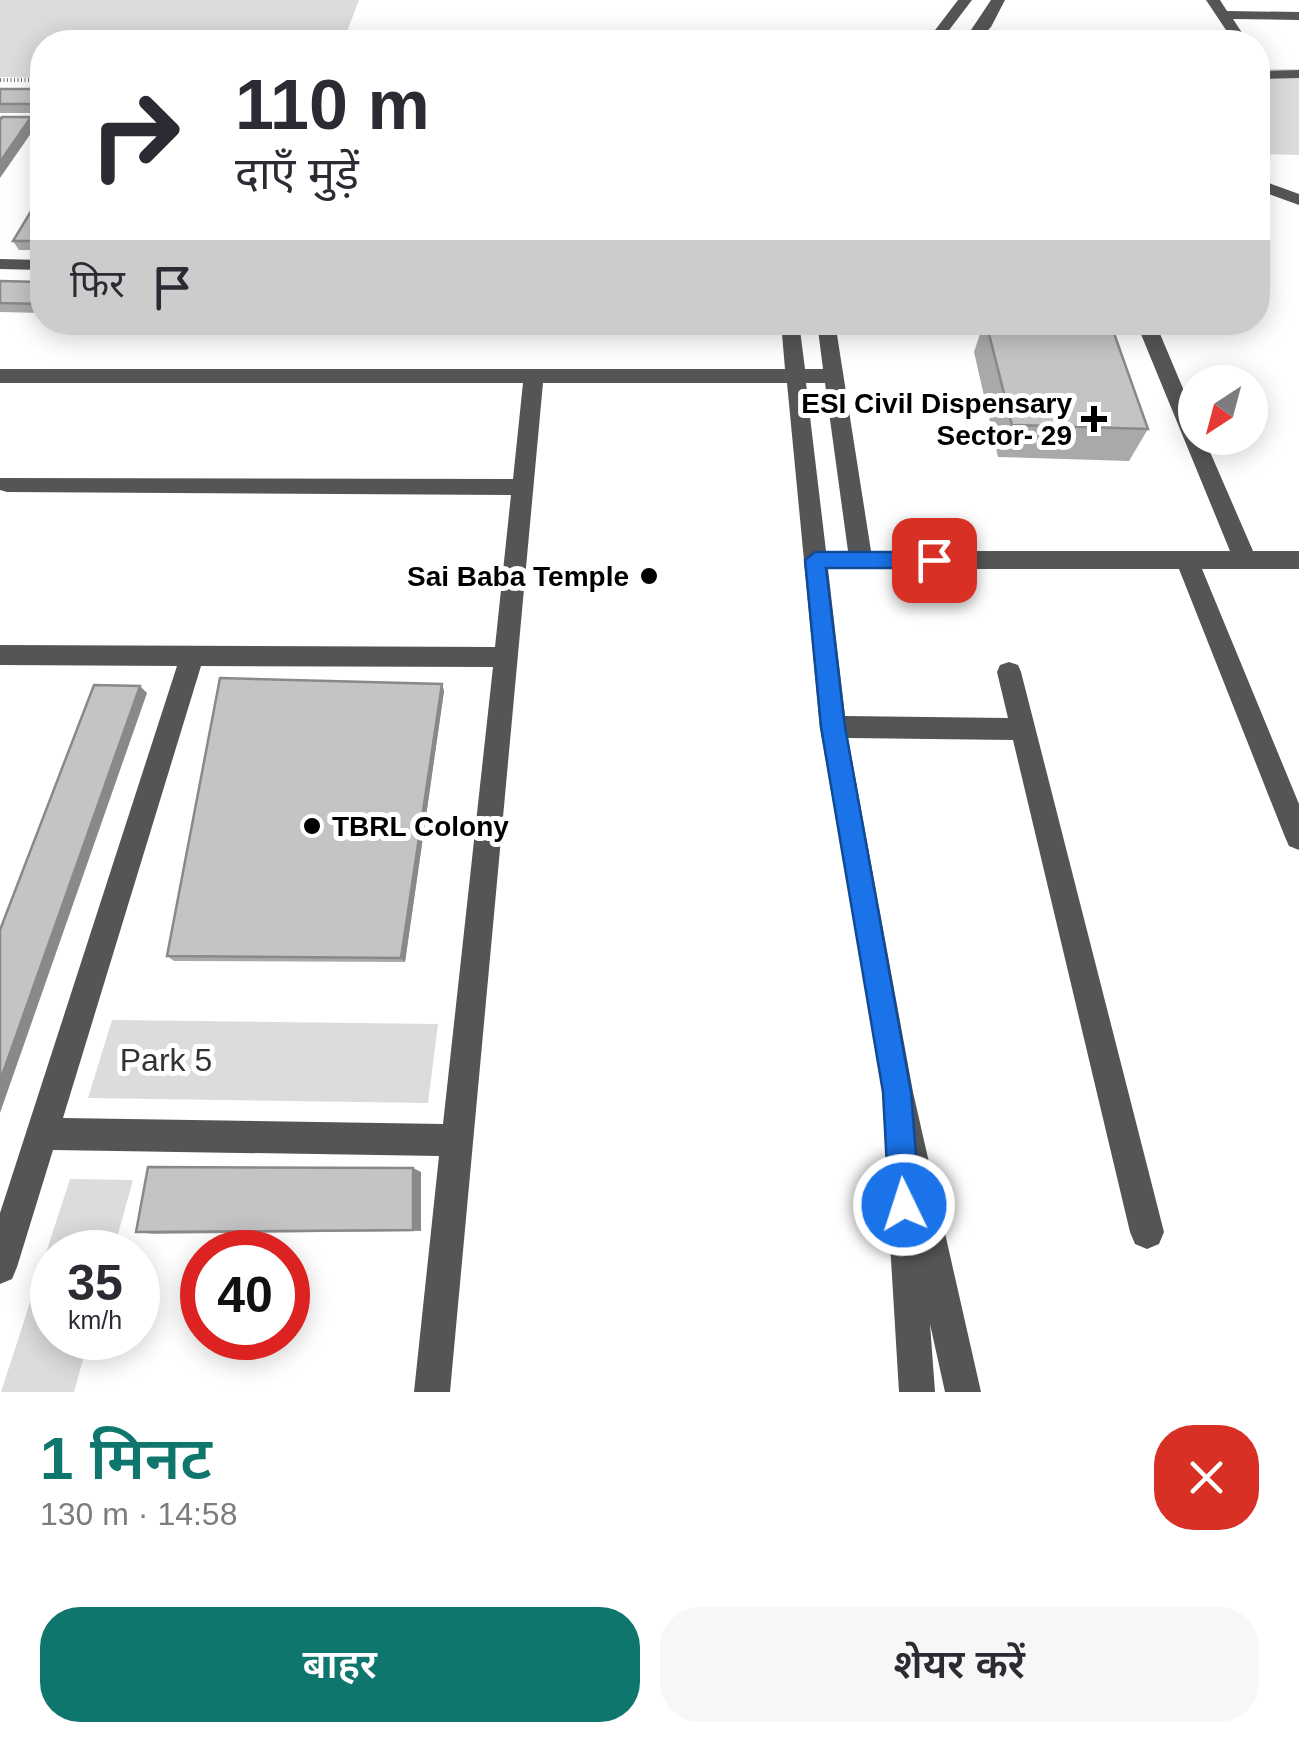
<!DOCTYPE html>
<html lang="hi">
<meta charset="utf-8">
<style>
:root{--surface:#fff;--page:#f7f7f7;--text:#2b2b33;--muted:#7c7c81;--accent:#0f766e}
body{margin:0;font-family:Arial,"Noto Sans Devanagari",sans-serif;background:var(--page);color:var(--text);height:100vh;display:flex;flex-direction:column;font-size:38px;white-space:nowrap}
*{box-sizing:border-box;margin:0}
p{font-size:32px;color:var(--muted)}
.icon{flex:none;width:55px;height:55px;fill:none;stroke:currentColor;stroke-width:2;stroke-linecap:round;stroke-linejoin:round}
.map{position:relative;height:1392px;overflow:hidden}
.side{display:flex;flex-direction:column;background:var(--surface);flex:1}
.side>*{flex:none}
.banner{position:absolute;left:30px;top:30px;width:1240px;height:305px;border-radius:40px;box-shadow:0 5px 25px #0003;background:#fff;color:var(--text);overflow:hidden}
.needle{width:65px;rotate:216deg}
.tools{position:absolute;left:1178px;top:365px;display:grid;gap:20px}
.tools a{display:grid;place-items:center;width:90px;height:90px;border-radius:50%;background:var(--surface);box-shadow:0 5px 25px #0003;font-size:50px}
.speed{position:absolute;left:30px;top:1230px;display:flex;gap:20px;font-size:50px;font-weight:700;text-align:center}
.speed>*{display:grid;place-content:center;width:130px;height:130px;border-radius:50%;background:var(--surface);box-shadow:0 5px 25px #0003;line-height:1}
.speed small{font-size:25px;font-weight:400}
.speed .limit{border:15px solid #d22;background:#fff;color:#111}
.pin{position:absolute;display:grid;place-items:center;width:85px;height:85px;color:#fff;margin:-42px;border-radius:20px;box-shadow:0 5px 15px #0006}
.me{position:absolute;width:110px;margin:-55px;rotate:356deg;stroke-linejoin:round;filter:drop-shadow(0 0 8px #0008)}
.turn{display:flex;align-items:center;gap:35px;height:210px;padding:0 40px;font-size:45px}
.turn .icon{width:130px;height:130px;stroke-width:2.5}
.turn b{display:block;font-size:70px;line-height:85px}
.then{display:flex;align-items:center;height:95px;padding:0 40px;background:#0003;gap:20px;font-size:38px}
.round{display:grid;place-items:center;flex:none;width:105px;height:105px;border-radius:40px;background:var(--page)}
.head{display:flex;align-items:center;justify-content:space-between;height:170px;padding:0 40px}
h1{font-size:60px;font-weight:600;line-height:75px;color:var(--accent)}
.cta{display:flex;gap:20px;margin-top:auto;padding:20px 40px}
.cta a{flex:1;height:115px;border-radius:40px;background:var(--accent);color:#fff;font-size:40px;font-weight:600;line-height:115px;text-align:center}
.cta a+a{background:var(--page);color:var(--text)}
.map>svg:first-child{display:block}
</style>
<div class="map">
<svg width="1299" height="1392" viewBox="0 0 1299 1392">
<rect width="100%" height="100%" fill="#fff"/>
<g fill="#dcdcdc">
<path d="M0,0h359l-16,42h-301v36l-42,-1z"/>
<path d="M1258,69h41v86l-41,-1z"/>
<path d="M112,1020l326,4 -10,79 -340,-5z"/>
<path d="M70,1179l63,1 -20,72h-61v86h37l-15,54h-73z"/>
</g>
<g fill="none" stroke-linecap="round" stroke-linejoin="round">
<path stroke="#777" stroke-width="4" stroke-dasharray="1 2.5" stroke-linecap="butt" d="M0,80h42"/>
<g fill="#555" fill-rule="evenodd">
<path d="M958,0h14l-32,42h-14z"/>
<path d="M991,0h14l-14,27 -14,15h-14z"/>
<path d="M1206,0h14l7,11 72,1v8l-66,-1 15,23h-14z"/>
<path d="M1299,70v8l-41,1v-8z"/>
<rect x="0" y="117" width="42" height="10"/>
<path d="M1258,179l41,15v11l-41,-15z"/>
<path d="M0,259l42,1v10l-42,-1z"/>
<path d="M781,322h18l6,47h18l-6,-47h18l36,229h359l-94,-229h19l40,95v21h9l49,113h46v18h-97l97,235v46l-10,-4 -4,-9 -106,-268h-351l17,147 163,2 -11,-46 3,-7 9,-3 9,3 3,7 143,560 -5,12 -12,5 -12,-5 -5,-12 -117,-492 -165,-2 65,354 68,300h-36l-15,-68 5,68h-36l-13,-215 10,-14 -76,-436 -33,-344h-244l-93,1009h-36l25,-236 -386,-6 -36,117 -5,12 -12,5v-71l177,-547 -177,-1v-20l495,2 16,-152 -504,-3 -7,-2v-12l513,1 10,-96h-523v-14h785zM806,383h19l23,168h-22zM201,666l292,1 -50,457 -380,-6z"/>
</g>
</g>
<g fill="#a9a9a9">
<rect x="0" y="89" width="42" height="24"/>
<path d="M42,193v57h-23l-6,-9z"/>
<path d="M0,281l42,1v31l-42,-1z"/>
<path d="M984,322h126l38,107 -19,32 -131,-4 -24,-105z"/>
<path d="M442,684l2,7 -39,271 -231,-1 -7,-5z"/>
<path d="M421,1172v59l-268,3 -17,-2z"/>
</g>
<g fill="#898989">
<path d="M31,117l5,9 -36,52v-16z"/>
<path d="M442,684l2,7 -39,271 -4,-4z"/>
<path d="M140,686l7,7 -147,420v-32z"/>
<path d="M413,1168l8,4v59l-8,-1z"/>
</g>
<g fill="#c4c4c4" stroke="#898989" stroke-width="2.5">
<rect x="0" y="89" width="42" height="15"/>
<path d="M2,117h29l-31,45v-42z"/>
<path d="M42,193v48h-29z"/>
<path d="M0,281l42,1v22l-42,-1z"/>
<path d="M986,322h124l38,107 -136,-4z"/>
<path d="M220,678l222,6 -41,274 -234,-2z"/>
<path d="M94,685l46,1 -140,395v-151z"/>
<path d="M148,1167l265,1v62l-277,2z"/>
</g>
<path fill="#1a73e8" stroke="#114b97" stroke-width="2.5" d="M815,552h119l10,8 -10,8h-108l19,159 66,365 9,113 -5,11 -11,4 -10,-4 -5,-11 -6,-113 -62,-365 -16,-167z"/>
<g fill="#000" stroke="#fff" stroke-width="4">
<path d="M1089 404h10v10h10v10h-10v10h-10v-10h-10v-10h10z"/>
<circle cx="649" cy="576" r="10"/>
<circle cx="312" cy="826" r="10"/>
</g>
<g text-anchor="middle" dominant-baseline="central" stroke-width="10" stroke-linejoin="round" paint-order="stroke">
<g font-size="28" font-weight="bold" fill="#000" stroke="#fff" text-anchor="end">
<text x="1072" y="403">ESI Civil Dispensary<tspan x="1072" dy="32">Sector- 29</tspan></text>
<text x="629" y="576">Sai Baba Temple</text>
<text x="332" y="826" text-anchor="start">TBRL Colony</text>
</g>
<g font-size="32" fill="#333" stroke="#fff">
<text x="166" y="1060">Park 5</text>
</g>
</g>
</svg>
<div class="tools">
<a><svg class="needle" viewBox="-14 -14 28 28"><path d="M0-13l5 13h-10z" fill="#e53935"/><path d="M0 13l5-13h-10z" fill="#7c7c81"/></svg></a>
</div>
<div class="speed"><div>35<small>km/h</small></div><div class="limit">40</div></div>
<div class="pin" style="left:934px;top:560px;background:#d93025"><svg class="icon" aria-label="arrive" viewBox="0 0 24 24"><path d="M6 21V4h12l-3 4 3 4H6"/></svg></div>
<svg class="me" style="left:904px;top:1205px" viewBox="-20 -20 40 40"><circle r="17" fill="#1a73e8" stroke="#fff" stroke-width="3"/><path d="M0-11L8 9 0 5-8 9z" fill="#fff"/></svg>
<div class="banner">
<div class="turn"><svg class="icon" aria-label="right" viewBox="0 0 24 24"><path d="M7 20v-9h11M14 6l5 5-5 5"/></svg><div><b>110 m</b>दाएँ मुड़ें</div></div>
<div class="then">फिर<svg class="icon" aria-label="arrive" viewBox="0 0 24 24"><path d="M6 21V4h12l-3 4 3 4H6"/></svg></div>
</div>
</div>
<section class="side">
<div class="head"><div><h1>1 मिनट</h1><p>130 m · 14:58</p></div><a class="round" style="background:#d93025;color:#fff"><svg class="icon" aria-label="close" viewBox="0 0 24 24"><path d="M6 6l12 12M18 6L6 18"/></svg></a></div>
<div class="cta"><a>बाहर</a><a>शेयर करें</a></div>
</section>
